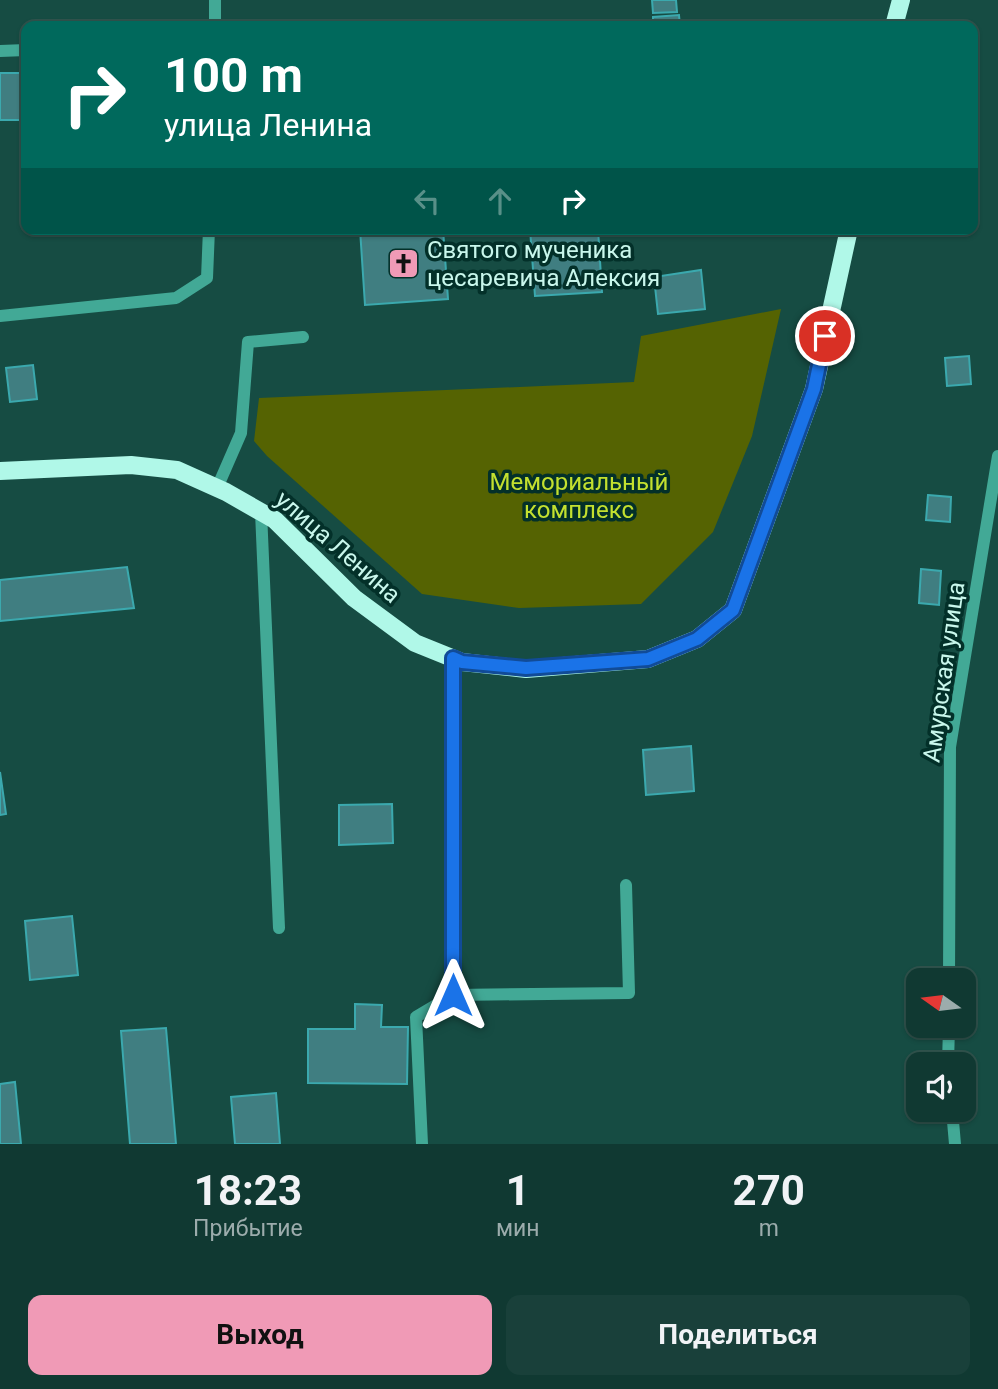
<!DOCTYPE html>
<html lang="ru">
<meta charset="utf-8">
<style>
:root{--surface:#103932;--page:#19403a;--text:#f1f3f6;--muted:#9cacac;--line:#30534d;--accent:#f09ab6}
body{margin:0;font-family:Roboto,sans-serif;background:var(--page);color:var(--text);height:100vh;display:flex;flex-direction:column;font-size:26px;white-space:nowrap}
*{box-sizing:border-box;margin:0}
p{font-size:23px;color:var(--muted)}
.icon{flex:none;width:38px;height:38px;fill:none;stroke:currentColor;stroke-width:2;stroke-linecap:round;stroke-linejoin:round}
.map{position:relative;height:1144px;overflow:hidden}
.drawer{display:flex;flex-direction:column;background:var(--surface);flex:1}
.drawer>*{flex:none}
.hud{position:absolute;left:21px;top:21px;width:957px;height:214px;border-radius:14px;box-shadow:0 2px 5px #0004,0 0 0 2px var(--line);background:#00695c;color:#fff;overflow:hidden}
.needle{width:46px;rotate:284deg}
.tools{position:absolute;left:906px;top:968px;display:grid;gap:14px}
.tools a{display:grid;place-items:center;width:70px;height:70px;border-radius:14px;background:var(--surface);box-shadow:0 2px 5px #0004,0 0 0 2px var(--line);font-size:35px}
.pin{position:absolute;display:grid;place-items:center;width:60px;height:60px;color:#fff;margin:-30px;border:4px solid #fff;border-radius:50%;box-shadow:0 2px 7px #0007}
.me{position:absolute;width:77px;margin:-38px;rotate:0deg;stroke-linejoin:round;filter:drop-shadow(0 0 5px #0008)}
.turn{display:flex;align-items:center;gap:24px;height:147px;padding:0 28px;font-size:32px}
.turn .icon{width:91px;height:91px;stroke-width:2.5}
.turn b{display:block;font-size:49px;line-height:60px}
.lanes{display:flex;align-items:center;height:66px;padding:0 28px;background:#0003;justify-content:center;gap:35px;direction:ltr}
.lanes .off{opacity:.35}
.eta{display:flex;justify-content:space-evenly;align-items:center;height:119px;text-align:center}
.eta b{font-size:42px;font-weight:700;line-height:49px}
.primary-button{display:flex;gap:14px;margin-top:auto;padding:14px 28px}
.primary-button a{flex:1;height:80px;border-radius:14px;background:var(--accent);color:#111;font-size:28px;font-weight:700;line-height:80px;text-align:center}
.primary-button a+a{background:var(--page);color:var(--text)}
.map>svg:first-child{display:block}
</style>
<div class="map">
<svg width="998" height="1144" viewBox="0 0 998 1144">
<rect width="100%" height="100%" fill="#164c43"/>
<path fill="#556302" d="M781,309l-29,127 -39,96 -72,72 -122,4 -97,-14 -155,-138 -13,-15 5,-43 375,-16 7,-46z"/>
<g fill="#407e81" stroke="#3ba9ae" stroke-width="2">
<path d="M652,0h24l1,12 -24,1z"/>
<path d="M679,15l1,11h-27v-9z"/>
<rect x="0" y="73" width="26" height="47"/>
<path d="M360,229h83l5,70 -83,6z"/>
<path d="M530,229h68l4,63 -67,4z"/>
<path d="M701,270l4,39 -47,5 -4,-37z"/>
<path d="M969,356l2,28 -24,2 -2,-28z"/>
<path d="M33,365l4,34 -27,3 -4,-34z"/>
<path d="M928,495l23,2 -1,25 -24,-2z"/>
<path d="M127,567l7,41 -134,13v-41z"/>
<path d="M921,569l20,2 -2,34 -20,-2z"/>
<path d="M691,746l3,45 -48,4 -3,-45z"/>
<path d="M0,772l6,42 -6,1z"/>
<path d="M392,804l1,39 -54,2v-40z"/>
<path d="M72,916l6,59 -48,5 -5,-59z"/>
<path d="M355,1004l27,1 -1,22h27l-1,57 -99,-1v-54h47z"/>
<path d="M166,1028l10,116h-46l-9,-113z"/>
<path d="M15,1082l6,62h-21v-60z"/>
<path d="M276,1093l4,51h-45l-4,-47z"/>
</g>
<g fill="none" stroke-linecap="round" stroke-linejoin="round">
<g stroke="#42a996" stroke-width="12">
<path d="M215,26v-26"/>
<path d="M0,51l26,-1"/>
<path d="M0,316l176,-18 31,-20 2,-49"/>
<path d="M217,488l24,-55 7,-91 55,-5"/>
<path d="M261,512l18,416"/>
<path d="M453,658v337l176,-2 -3,-108"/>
<path d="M949,980l1,-233 48,-291"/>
<path d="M948,1064l1,-38"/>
<path d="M952,1110l3,34"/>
<path d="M422,1144l-6,-127 37,-22"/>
</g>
<g stroke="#b0f8e8" stroke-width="18">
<path d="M894,26l7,-26"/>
<path d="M0,471l131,-6 46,5 49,22 49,28 79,78 61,45 47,19 64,7 122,-10 49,-20 36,-29 81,-221 35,-160"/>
</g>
</g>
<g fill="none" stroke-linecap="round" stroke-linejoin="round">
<defs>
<path id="route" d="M453,995v-337l9,4 64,6 122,-9 49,-20 36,-29 81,-221 11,-53"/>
</defs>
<use href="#route" stroke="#114b97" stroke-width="18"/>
<use href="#route" stroke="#1a73e8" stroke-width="12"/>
</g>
<defs>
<symbol id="church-square" viewBox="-11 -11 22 22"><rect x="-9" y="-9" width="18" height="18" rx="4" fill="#f09ab6" stroke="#033029"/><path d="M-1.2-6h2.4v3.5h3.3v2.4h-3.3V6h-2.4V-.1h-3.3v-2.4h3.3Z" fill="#111"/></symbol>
</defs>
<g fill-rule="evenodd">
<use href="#church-square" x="386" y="246" width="35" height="35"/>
</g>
<g text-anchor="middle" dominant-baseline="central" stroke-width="7" stroke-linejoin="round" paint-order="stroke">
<g font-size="24" fill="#c9f7ec" stroke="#033029" text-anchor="start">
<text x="427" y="250">Святого мученика<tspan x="427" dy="28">цесаревича Алексия</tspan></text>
</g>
<g font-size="24" fill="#c3e02f" stroke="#033029">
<text x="579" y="482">Мемориальный<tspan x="579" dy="28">комплекс</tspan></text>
</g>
<g font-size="24" fill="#c9f7ec" stroke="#033029">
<text transform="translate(338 547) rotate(41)">улица Ленина</text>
<text transform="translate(944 672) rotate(-82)">Амурская улица</text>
</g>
</g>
</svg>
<div class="tools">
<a><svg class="needle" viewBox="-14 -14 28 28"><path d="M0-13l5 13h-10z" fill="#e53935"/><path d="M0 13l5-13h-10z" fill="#9cacac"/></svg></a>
<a><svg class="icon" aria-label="sound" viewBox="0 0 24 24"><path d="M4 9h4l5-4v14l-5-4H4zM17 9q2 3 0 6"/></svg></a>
</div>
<div class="pin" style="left:825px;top:336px;background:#d93025"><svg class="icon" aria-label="arrive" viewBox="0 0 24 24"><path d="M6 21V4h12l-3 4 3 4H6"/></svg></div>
<svg class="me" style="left:453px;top:995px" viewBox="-20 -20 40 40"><path d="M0-17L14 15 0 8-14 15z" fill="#1a73e8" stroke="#fff" stroke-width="4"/></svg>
<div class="hud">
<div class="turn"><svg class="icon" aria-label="right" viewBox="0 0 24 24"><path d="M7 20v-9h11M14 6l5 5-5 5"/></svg><div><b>100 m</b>улица Ленина</div></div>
<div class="lanes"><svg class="icon off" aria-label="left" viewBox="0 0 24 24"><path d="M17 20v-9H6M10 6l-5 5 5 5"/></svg><svg class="icon off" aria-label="ahead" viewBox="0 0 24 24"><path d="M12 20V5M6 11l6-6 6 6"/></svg><svg class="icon" aria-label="right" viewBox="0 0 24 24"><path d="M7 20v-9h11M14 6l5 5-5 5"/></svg></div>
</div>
</div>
<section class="drawer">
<div class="eta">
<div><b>18:23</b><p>Прибытие</p></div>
<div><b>1</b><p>мин</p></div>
<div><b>270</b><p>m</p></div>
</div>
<div class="primary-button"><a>Выход</a><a>Поделиться</a></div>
</section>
